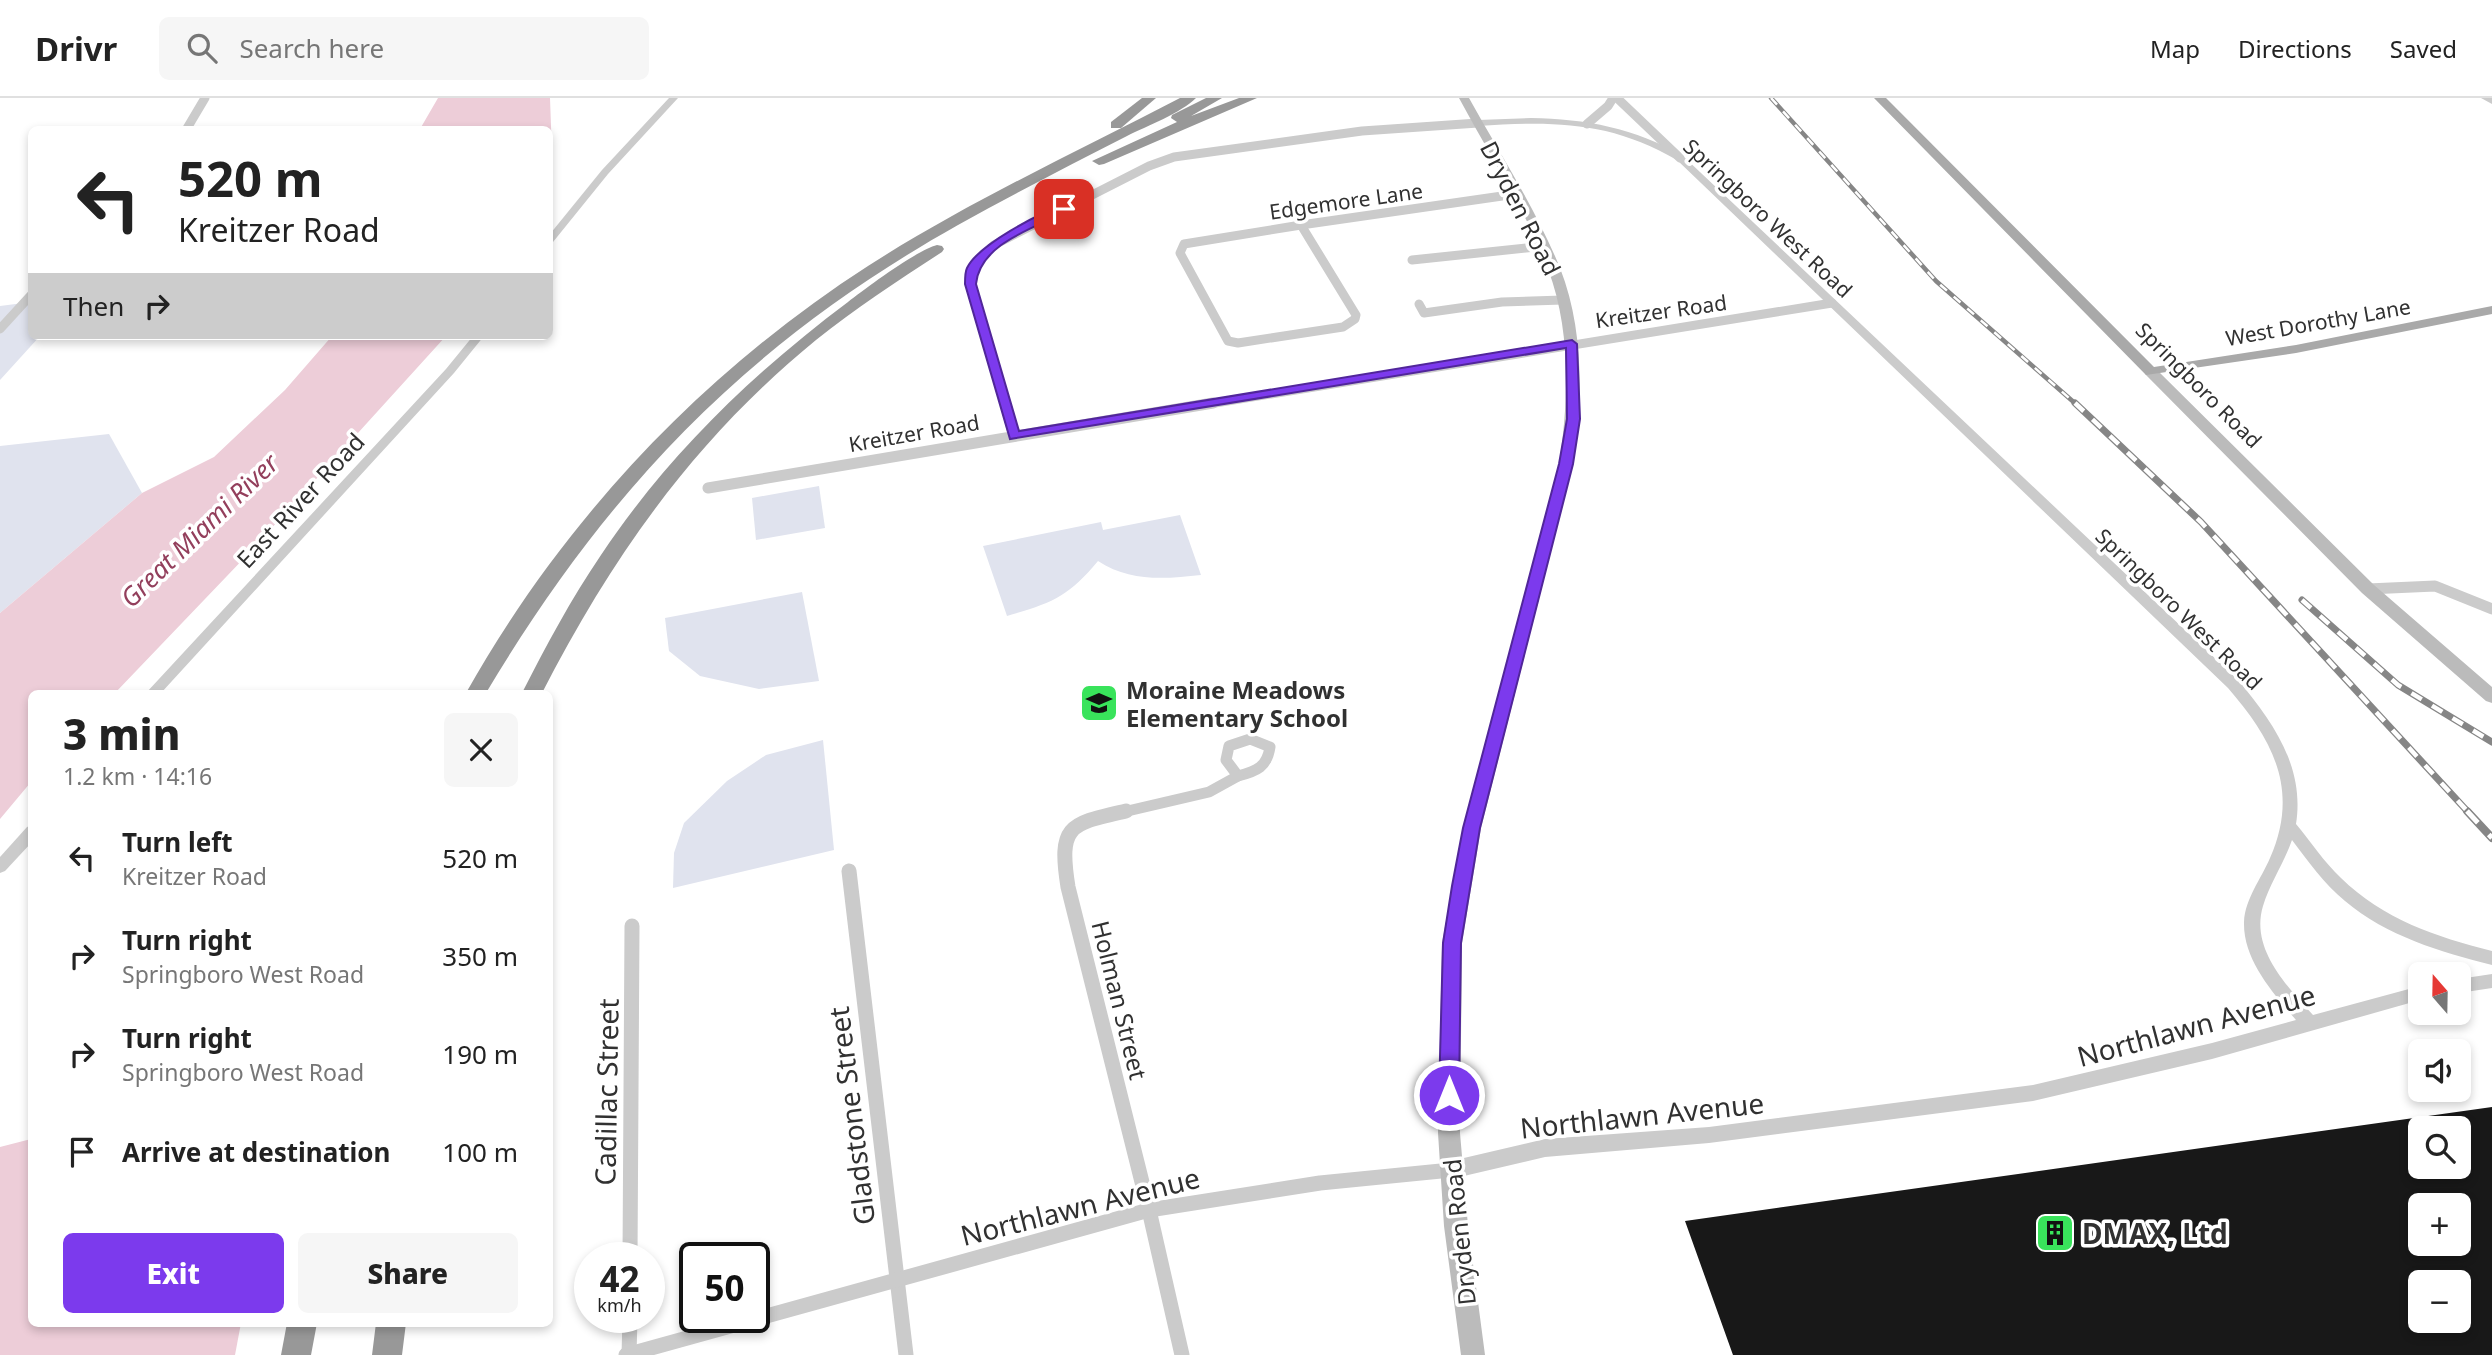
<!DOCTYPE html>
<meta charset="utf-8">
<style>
:root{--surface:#fff;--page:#f6f6f6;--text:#222;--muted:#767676;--line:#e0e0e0;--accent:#7c3aed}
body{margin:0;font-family:"Noto Sans",sans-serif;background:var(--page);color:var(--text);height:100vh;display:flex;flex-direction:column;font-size:26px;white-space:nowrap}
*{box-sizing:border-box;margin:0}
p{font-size:23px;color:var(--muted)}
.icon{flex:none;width:38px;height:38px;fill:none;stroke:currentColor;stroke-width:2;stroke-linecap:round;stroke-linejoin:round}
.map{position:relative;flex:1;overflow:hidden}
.drawer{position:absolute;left:28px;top:592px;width:525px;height:637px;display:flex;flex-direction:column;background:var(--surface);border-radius:10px;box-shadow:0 4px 10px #0003}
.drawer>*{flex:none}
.hud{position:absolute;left:28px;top:28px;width:525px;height:214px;border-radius:10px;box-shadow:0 4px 10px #0003;background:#fff;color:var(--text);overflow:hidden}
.needle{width:46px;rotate:340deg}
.fabs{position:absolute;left:2408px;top:864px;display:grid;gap:14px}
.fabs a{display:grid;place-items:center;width:63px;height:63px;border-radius:10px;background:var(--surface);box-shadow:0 4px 10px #0003;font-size:35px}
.speed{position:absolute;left:574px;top:1144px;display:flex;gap:14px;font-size:35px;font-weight:700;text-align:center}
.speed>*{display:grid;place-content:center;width:91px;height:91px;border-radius:50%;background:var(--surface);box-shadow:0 4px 10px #0003;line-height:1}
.speed small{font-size:18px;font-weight:400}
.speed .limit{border:4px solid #111;border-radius:10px;background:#fff;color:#111}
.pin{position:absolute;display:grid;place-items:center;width:60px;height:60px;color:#fff;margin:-30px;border-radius:14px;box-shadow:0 4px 10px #0006}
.me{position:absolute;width:77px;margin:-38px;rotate:0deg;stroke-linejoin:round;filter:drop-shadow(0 0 5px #0008)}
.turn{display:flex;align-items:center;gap:24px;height:147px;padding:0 35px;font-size:32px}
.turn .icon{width:91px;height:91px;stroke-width:2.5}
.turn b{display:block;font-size:49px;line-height:60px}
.then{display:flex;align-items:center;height:66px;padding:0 35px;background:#0003;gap:14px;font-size:26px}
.round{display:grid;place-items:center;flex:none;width:74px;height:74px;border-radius:10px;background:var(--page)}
.summary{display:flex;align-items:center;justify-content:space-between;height:119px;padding:0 35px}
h1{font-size:42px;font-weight:800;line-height:52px}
.primary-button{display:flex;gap:14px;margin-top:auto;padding:14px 35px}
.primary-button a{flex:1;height:80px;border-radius:10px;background:var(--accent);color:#fff;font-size:28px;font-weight:800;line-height:80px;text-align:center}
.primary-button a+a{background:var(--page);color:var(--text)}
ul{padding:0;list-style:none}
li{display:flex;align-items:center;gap:21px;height:98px;padding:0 35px}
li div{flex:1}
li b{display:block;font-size:26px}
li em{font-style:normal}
header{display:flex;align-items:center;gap:42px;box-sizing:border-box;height:98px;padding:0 35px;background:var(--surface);border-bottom:2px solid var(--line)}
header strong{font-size:33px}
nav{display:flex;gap:38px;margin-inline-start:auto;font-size:24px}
.search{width:490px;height:63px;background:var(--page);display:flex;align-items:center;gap:18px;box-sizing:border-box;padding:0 24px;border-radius:10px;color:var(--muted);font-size:26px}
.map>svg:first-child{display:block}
</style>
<header>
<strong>Drivr</strong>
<div class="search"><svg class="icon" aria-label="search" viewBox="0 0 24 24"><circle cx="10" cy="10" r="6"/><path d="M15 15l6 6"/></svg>Search here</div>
<nav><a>Map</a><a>Directions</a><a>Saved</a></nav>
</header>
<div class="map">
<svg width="2492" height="1257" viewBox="0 0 2492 1257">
<rect width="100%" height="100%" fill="#fff"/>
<g fill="#e0e3ee">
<path d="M31,204l1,34h8l-40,44v-74z"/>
<path d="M109,336l33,59 -142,120v-167z"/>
<path d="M819,388l6,42 -69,12 -4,-42z"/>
<path d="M1180,417l21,60c-37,4 -71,7 -103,-14 -30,36 -46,42 -91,55l-24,-70 118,-24 2,8z"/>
<path d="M802,494l17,89 -60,8 -59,-13 -31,-25 -4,-33z"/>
<path d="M823,642l11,110 -161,38 1,-35 10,-30 43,-42 39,-26z"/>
</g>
<g fill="#edcdd8">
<path d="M438,0h112l2,56 -2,5v-29l-130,-1z"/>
<path d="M332,238h114l-197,217 -134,140h-83l-1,89 -31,37v-206l142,-120 72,-36 71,-67z"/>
<path d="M31,1041l1,184h209l-6,32h-235v-208z"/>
</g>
<path fill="#181818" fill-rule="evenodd" d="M2492,1009v248h-759l-48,-134zM2420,1031h39v38h-39zM2420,1108h39v38h-39zM2420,1185h39v38h-39z"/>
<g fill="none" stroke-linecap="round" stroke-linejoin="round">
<g stroke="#cbcbcb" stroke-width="9">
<path d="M1617,0l63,60"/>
<path d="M1587,26l21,-18 5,-8"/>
<path d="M186,32l19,-32"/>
<path d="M1301,127l55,90 -1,4 -12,8 -105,16 -10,-2 -48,-88 4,-9z"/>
<path d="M1301,127l215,-31"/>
<path d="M1412,162l133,-14"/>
<path d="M1419,206l5,9 78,-11 61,-2"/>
<path d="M0,231l32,-35"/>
<path d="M1005,307l-34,-121 4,-21 19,-18 155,-79 25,-9 188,-26 116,-8"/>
<path d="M1203,307l629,-102"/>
</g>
<g stroke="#cbcbcb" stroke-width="11">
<path d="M1005,305l9,33"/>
<path d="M708,390l505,-85"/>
<path d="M2368,491l67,-3 57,23"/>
<path d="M1250,641l20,8c-3,20 -13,24 -32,29l-12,-16 3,-14z"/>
<path d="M1119,715l90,-21 29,-16"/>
</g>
<g stroke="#cbcbcb" stroke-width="15">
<path d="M1126,713c-56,13 -68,13 -58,76l81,323 33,145"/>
<path d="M849,773l57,484"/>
<path d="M630,1160l2,-332"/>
<path d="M626,1257l523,-145 171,-27 131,-13"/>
<path d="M629,1257l1,-37"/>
</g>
<g fill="#cbcbcb" fill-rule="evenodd">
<path d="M669,0h9l-70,76 -55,68 -3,1v-9l52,-64z"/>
<path d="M2481,0h11v6z"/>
<path d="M1531,20c55,1 104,10 152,38l555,524c35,42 67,87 58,144 15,18 28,38 45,54 42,41 95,59 151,73v14c-51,-13 -106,-29 -147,-64 -21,-17 -37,-40 -53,-61 -8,23 -22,43 -29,66 -13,43 24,80 50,109l107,-29v14l-208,59 -179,42 -324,42 -164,14 -94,22 -6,-3 -3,-6 3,-6 6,-3 94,-22 164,-12 324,-42 179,-42 84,-23c-23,-27 -53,-60 -52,-98 1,-23 17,-43 26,-64 30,-68 3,-118 -42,-170l-551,-528c-67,-39 -124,-39 -199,-34l-4,-3 4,-3z"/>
<path d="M473,238h11l-30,37 -293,320h-15l300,-324z"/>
<path d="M32,727v17l-27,29 -5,2v-16l27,-30z"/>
<path d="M2492,876v14l-33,5v-14z"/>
</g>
<g fill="#bbb" fill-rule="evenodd">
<path d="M1459,0h10c31,56 67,111 91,170 24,61 23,133 13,196l-92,364 -19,115 -2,190 8,93 17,129h-24l-17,-129 -6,-93 4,-190 21,-115 96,-364c10,-64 12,-134 -11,-195 -23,-60 -59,-115 -89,-171z"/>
<path d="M2151,270l5,1 218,216 118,102v16l-6,-2 -124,-108 -216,-218 -2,-3z"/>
</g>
<path fill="#a9a9a9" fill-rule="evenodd" d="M1874,0h12l268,269 142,-22 196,-39v8l-196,39 -150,22z"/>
<g fill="#989898" fill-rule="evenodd">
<path d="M1142,0h14l-35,30h-10v-6z"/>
<path d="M1180,0h16c-15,15 -49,28 -69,38 -57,29 -113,58 -169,89 -210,118 -349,262 -472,468h-20c97,-173 236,-320 402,-427 100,-64 208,-114 312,-168z"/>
<path d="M1206,0h16l-31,18 48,-18h18l-153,66 -5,1 -7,-4 85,-39 -6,-4 1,-3z"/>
<path d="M937,147l5,1 2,3 -2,3c-43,28 -86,56 -126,88 -121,99 -203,215 -274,353h-20c24,-47 49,-94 79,-138 66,-99 152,-182 247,-253 18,-14 69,-52 89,-57z"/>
<path d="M287,1225h30l-6,32h-30z"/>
<path d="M376,1225h30l-4,32h-30z"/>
</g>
<defs>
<path id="rail-far2" d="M1771,0l165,183 141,124"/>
<g id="rail-far1">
<path d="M2075,305l126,119 268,291"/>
<path d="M2302,502l96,85 94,57"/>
</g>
<path id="rail" d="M2467,713l25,27"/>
</defs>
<use href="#rail-far2" stroke="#868686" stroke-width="4.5"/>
<use href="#rail-far1" stroke="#868686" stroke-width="7"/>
<use href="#rail" stroke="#868686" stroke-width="8"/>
<use href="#rail-far2" stroke="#fff" stroke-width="2.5" stroke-dasharray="9" stroke-linecap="butt"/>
<use href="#rail-far1" stroke="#fff" stroke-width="4.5" stroke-dasharray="12" stroke-linecap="butt"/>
<use href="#rail" stroke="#fff" stroke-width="5" stroke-dasharray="16" stroke-linecap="butt"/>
</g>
<path fill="#7c3aed" stroke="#51269a" stroke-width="2" d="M1064,107l5,4 -1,2c-33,17 -88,32 -92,73l43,147 553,-91 5,4 3,75 -7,45 -93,364 -19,115 -2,152 -3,6 -7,3 -7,-3 -3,-6 4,-152 9,-57 11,-58 96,-364 8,-45 -1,-71 -556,91 -45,-155c0,-5 0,-12 2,-16 11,-23 72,-55 97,-63z"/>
<defs>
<symbol id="school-square" viewBox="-11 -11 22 22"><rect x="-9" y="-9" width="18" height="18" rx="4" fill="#39e35b" stroke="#fff"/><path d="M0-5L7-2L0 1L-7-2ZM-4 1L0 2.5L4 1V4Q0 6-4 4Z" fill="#111"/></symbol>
<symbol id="building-square" viewBox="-11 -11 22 22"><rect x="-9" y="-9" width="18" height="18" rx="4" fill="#39e35b" stroke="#fff"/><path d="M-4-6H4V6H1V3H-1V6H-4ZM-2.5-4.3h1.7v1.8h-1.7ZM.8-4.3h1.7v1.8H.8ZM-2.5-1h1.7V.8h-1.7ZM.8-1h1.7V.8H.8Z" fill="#111"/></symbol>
</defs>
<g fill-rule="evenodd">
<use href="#school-square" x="1077" y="583" width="44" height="44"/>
<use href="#building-square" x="2033" y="1113" width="44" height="44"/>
</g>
<g text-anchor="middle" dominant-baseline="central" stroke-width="7" stroke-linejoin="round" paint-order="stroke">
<g font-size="21" fill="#313131" stroke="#fff">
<text transform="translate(1346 103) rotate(-8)">Edgemore Lane</text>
<text transform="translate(1768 120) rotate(43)">Springboro West Road</text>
<text transform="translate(1661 213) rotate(-8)">Kreitzer Road</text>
<text transform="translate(2318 224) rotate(-10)">West Dorothy Lane</text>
<text transform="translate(2199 287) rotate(45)">Springboro Road</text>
<text transform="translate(914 335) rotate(-10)">Kreitzer Road</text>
<text transform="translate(2179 511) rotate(44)">Springboro West Road</text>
</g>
<g font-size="24" fill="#313131" stroke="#fff">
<text transform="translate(1521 110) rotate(63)">Dryden Road</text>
<text transform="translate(300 402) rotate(-47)">East River Road</text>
<text transform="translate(1120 902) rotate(76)">Holman Street</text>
<text transform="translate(1459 1134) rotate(-96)">Dryden Road</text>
</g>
<g font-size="24" font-weight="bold" fill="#313131" stroke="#fff" text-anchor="start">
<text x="1126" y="591">Moraine Meadows<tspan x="1126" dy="28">Elementary School</tspan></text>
</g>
<g font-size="26" font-style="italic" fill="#933f5c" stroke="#fff">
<text transform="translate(199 432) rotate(-44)">Great Miami River</text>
</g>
<g font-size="28" fill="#313131" stroke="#fff">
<text transform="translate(2196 927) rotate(-15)">Northlawn Avenue</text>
<text transform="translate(606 994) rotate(-89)">Cadillac Street</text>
<text transform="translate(1642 1017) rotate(-6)">Northlawn Avenue</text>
<text transform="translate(851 1018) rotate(-97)">Gladstone Street</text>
<text transform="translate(1080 1108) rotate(-14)">Northlawn Avenue</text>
</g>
<g font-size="28" font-weight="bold" fill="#313131" stroke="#fff" text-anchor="start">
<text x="2082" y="1135">DMAX, Ltd</text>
</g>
</g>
</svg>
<div class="fabs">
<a><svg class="needle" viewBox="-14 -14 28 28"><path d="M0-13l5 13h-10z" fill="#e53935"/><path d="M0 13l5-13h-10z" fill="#767676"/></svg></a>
<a><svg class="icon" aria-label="sound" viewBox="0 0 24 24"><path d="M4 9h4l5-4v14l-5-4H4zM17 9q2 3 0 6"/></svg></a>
<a><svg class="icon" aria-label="search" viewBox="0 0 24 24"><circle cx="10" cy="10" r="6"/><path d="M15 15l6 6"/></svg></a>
<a>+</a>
<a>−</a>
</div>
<div class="speed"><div>42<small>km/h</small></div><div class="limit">50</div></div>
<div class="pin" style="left:1064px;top:111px;background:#d93025"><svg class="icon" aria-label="arrive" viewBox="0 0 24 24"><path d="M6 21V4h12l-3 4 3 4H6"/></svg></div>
<svg class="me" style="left:1449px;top:997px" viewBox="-20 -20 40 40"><circle r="17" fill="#7c3aed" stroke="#fff" stroke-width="3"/><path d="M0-11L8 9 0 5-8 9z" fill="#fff"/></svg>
<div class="hud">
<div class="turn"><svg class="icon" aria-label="left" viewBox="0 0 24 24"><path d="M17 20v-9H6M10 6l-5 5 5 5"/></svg><div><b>520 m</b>Kreitzer Road</div></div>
<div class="then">Then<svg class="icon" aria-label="right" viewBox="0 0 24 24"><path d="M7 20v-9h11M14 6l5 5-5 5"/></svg></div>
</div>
<section class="drawer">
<div class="summary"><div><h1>3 min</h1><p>1.2 km · 14:16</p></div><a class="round"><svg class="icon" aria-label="close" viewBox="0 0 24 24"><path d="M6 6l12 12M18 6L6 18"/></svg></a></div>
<ul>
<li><svg class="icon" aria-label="left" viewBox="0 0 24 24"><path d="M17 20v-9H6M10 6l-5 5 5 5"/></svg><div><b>Turn left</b><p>Kreitzer Road</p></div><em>520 m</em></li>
<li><svg class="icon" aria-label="right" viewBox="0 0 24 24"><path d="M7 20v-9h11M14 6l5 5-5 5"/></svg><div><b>Turn right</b><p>Springboro West Road</p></div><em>350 m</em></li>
<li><svg class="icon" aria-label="right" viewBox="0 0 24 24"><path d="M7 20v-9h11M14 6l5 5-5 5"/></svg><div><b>Turn right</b><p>Springboro West Road</p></div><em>190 m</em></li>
<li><svg class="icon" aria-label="arrive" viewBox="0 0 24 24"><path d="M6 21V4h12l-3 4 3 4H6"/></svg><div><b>Arrive at destination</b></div><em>100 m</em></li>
</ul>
<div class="primary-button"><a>Exit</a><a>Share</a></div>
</section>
</div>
